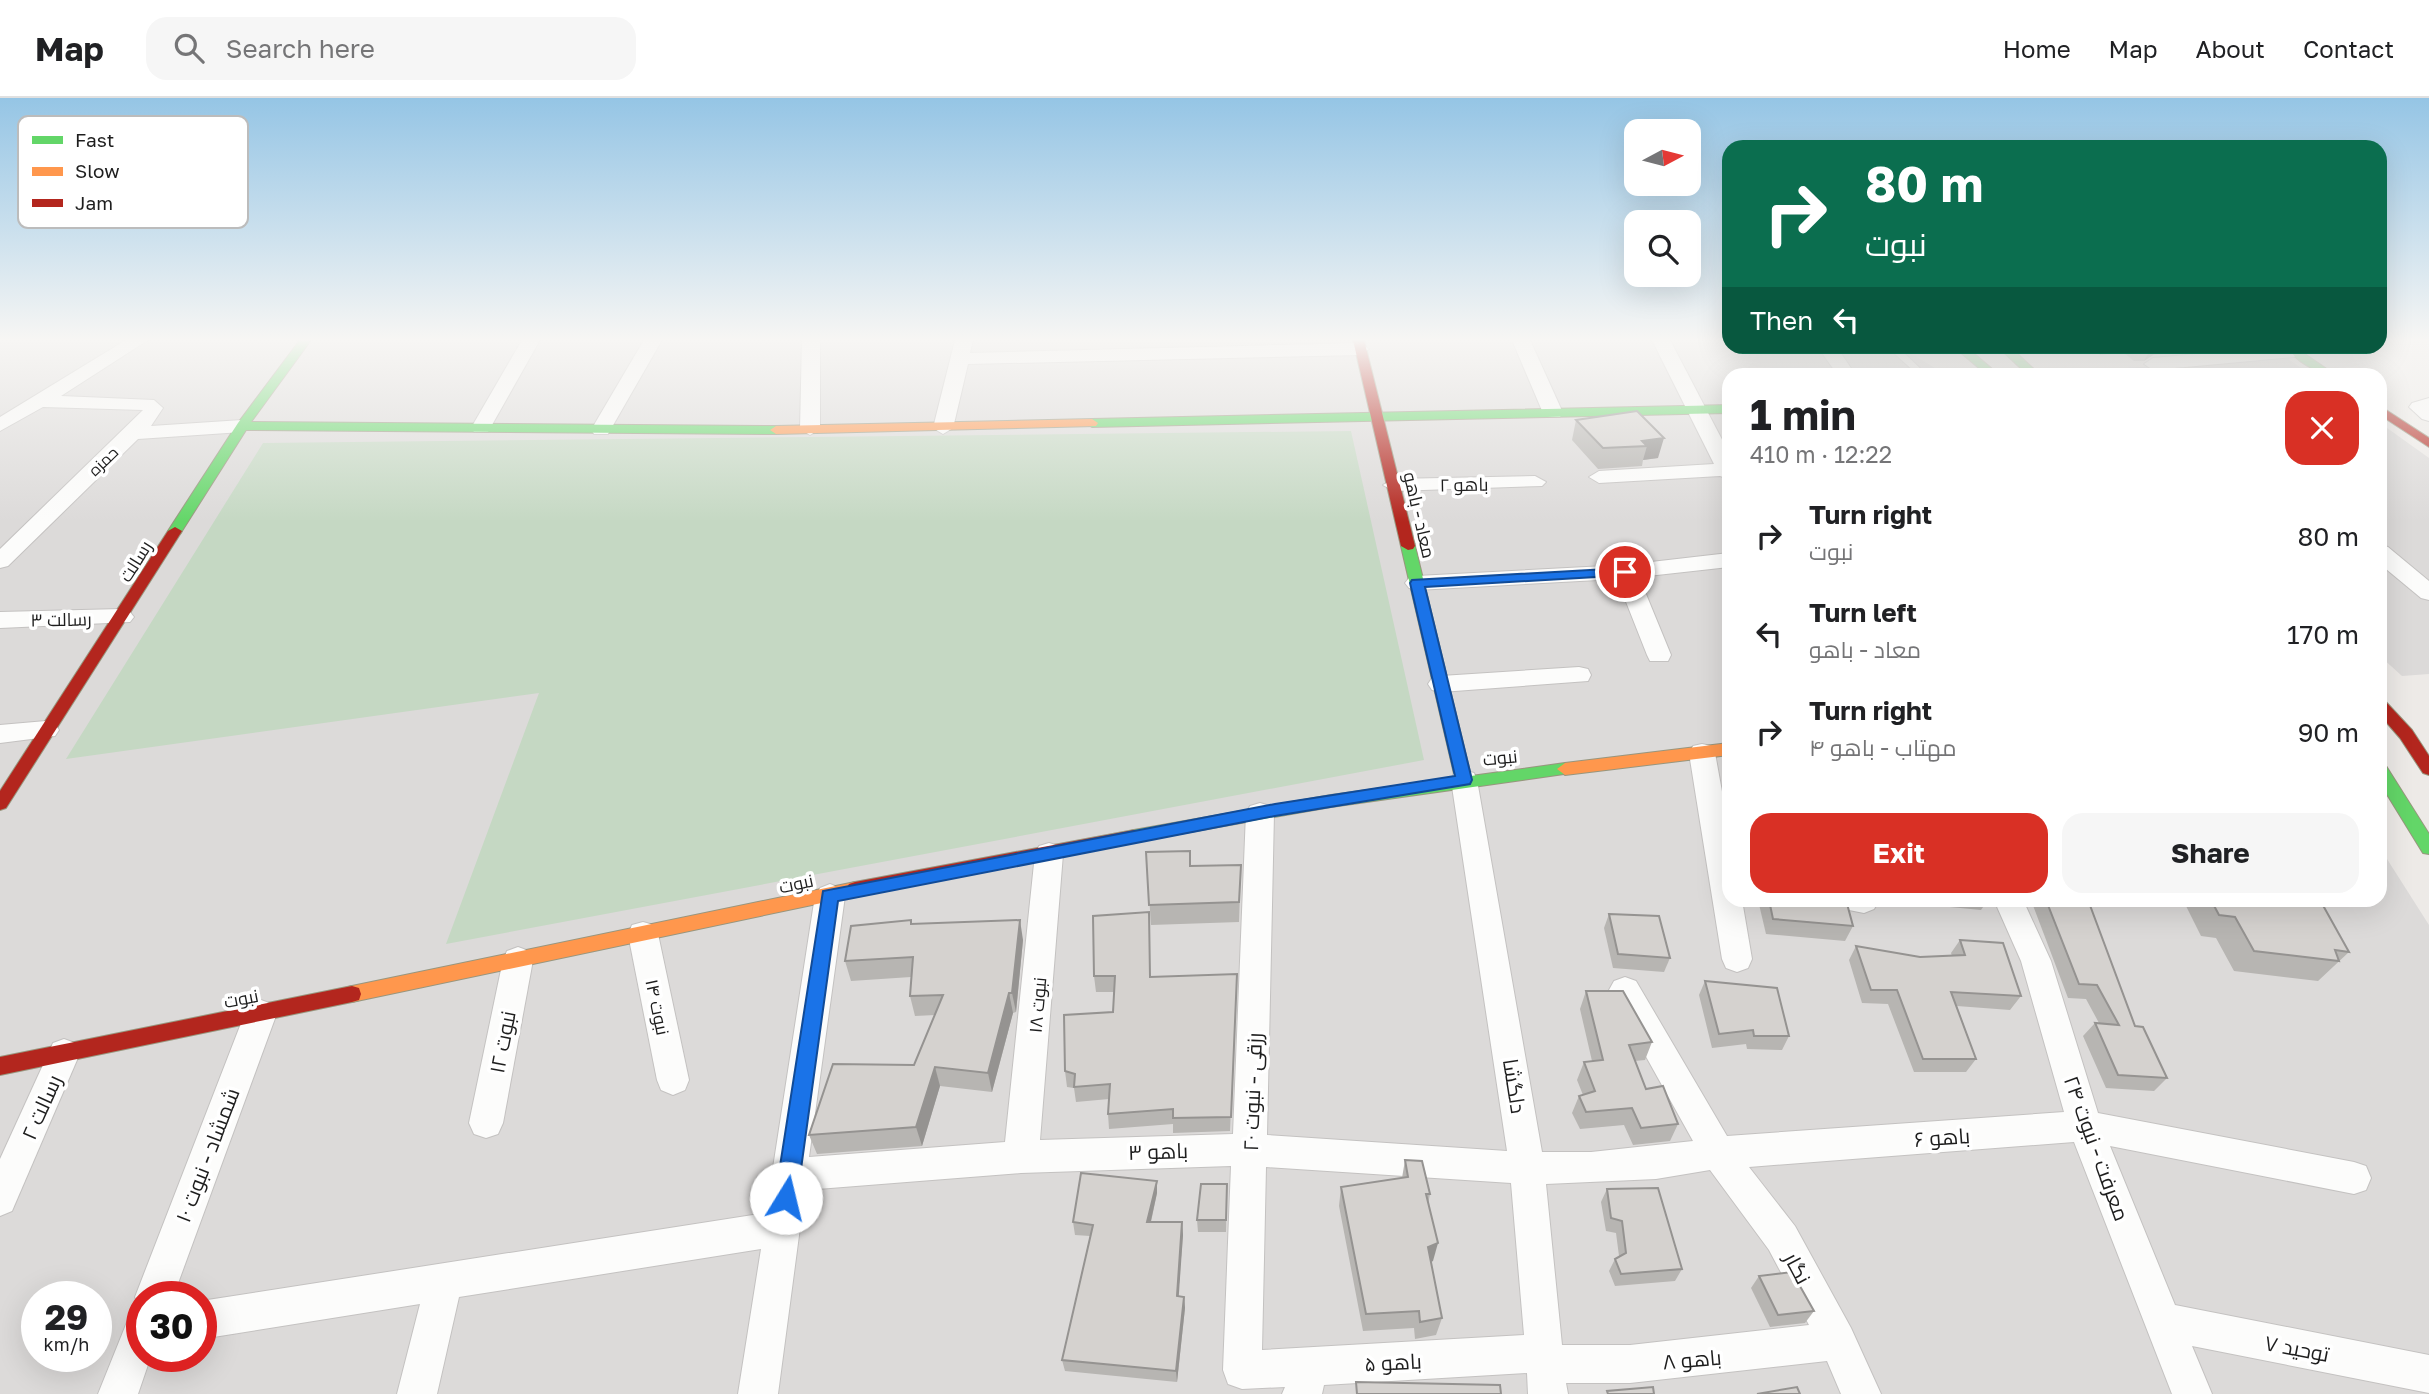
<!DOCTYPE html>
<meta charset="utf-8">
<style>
:root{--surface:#fff;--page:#f6f6f6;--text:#202124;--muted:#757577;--line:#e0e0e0;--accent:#d93025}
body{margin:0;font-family:"Golos Text",Cairo,sans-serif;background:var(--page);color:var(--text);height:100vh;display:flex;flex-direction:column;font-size:26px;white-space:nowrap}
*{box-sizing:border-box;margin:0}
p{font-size:23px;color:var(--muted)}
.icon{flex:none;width:38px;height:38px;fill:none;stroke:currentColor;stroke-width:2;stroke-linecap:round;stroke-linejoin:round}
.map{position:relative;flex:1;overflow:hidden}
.panel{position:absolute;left:1722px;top:270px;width:665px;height:539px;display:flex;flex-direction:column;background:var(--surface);border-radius:21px;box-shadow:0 7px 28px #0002}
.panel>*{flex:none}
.top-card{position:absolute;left:1722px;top:42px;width:665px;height:214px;border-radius:21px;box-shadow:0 7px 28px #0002;background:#0b6e4f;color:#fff;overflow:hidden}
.needle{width:46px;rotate:83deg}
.buttons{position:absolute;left:1624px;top:21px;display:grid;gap:14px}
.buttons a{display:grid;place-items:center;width:77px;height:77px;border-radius:14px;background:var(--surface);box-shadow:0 7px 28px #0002;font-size:35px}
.speed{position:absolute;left:21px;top:1183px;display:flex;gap:14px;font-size:35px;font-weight:700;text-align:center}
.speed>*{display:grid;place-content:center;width:91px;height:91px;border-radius:50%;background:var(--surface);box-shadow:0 7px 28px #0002;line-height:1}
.speed small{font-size:18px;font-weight:400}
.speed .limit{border:10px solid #d22;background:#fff;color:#111}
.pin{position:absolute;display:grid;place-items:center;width:60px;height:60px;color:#fff;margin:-30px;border:4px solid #fff;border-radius:50%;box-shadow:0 2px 7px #0007}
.me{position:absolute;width:77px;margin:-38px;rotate:9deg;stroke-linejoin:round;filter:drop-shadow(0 0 5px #0008)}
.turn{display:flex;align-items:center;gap:24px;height:147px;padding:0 28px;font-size:32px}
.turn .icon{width:91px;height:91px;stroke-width:2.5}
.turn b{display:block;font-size:49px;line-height:60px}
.then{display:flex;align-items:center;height:66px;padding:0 28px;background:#0003;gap:14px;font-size:26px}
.round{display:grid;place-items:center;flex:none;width:74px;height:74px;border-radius:21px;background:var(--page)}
.headline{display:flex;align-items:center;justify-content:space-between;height:119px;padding:0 28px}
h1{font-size:42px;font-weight:700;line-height:52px}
.primary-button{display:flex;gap:14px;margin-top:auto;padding:14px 28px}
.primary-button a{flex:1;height:80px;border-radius:21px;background:var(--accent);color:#fff;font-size:28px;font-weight:700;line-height:80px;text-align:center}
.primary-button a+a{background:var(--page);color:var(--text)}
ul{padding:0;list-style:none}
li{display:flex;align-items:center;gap:21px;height:98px;padding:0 28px}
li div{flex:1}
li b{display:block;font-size:26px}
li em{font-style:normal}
header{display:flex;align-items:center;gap:42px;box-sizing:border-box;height:98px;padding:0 35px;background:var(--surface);border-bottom:2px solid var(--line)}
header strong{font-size:33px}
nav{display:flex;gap:38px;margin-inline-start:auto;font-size:24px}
.search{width:490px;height:63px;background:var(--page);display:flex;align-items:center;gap:18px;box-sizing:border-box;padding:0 24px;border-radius:21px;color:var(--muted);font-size:26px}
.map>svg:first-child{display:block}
</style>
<header>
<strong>Map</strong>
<div class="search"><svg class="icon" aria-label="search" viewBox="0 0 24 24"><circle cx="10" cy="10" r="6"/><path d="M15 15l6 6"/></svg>Search here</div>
<nav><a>Home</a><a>Map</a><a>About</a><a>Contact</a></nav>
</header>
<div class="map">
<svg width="2429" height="1296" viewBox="0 0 2429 1296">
<rect width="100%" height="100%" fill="#edeae7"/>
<g fill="#dcdad9" fill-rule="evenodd">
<path d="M0,242h1729v6l171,1 45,27h-216v526h651v-52l49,77v469h-2429zM37,1199h59v59h-59zM142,1199h59v59h-59z"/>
<path d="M2288,261l22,15h-239l-4,-3z"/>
<path d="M2380,325l49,35v216l-27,2 -22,-20z"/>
</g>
<path fill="#c5d8c3" d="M1351,333l73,329 -978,184 93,-251 -473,66 197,-316z"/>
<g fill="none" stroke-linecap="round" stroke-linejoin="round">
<defs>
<path id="lane" d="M1900,248h10l-7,6 23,22h-9l-22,-20 -1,-2z"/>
<g id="street">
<path d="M126,242h22l-87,56 93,4 9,8 -12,18 91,-6 10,6 -10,6 -104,7 -130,127 -8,2v-19l143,-139 -100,-3 -43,24v-14z"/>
<path d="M522,242h18l-52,92h-14l-3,-4z"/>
<path d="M644,242h18l-54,94h-14l-3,-4z"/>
<path d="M802,242h18v89l-10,6 -10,-6z"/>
<path d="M955,242h18l-3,13 390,-10 9,6 -9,6 -392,9 -15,64 -10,6 -10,-6z"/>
<path d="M1512,242h18l33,73 -3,4h-14l-3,-4z"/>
<path d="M1652,242h18l59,113v26l-9,-3 -121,7 -10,-6 10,-6 115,-7z"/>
<path d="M1817,248h19l19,28h-18z"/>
<path d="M2283,248h15l5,5 -9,6 -141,13 -9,-6 9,-6z"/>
<path d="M2429,300v23l-7,-2 -13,-12 3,-4z"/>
<path d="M1535,378l11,6 -4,4 -148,5 -11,-6 11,-6z"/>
<path d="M2380,447l8,2 41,34v19l-8,-2 -41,-34z"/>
<path d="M1729,455v14l-90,10 32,78 -3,6h-18l-3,-6 -30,-76 -200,11 -8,-2 -4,-5 4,-5 8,-2 208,-11z"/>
<path d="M122,511l8,3 4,5 -4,5 -130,6v-16z"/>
<path d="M1579,569l9,2 3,6 -3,6 -147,11 -9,-2 -4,-6 4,-6 9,-2z"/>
<path d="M46,623l9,3 4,6 -4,6 -55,7v-18z"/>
<path d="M1702,646l9,2 4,7 14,77v70h13l10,59 -4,9 -11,4 -11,-4 -4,-9 -33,-206 4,-7z"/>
<path d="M1464,672l10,3 3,7 65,372h49l102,-11 -84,-151 5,-9 11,-4 11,4 91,155 337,-24 -43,-151 -27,-61h29l28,61 47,152 256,49 12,4 5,12 -5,12 -12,4 -244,-48 65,159 254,50v38l-237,-47 20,48h-40l-98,-252 -325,25 46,59 56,102 30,66h-40l-14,-33 -197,22h-64l2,11h-40l-1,-21 -203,12 -2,9h-40l3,-7 -43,2 -14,-5 -5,-14 8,-204 -210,7 -216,17 -27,204h-40l23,-145 -302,48 -22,97h-40l23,-90 -219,35v-38l565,-88 49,-317 5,-8 10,-4 10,4 5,8 -36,261 196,-15 30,-288 4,-8 10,-3 10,3 4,8 -23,286 193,-6 13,-321 4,-7 10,-3 10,3 4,7 -7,322 240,16 -56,-371 3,-7zM1266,1069l245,16 13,152 -262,15zM1710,1072l59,80 40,75 -179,20h-68l-16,-161 110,-5z"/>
<path d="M1834,802h44l1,1 -5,8 -10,4 -25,-5z"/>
<path d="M643,824l11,3 4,9 31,146 -4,10 -12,5 -12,-5 -4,-10 -29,-146 4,-9z"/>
<path d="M518,849l11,4 4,9 -30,163 -5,11 -12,4 -12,-4 -5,-11 34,-163 4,-9z"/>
<path d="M261,902l11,4 5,9 -104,284h-31v14l-7,-14 110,-284 5,-9z"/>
<path d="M64,941l11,4 5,10 -68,158 -12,5v-57l53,-116z"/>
<path d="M142,1213v45h9l-13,38h-40l31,-77z"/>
</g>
<g id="fast">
<path d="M300,242h11l-60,82 525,4 6,4 -6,4 -530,-4 -66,104h-10l-2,-3 70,-108z"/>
<path d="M1953,248h12l33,28h-12z"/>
<path d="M1997,248h12l30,28h-12z"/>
<path d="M2288,248h11v4l35,24c-14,1 -42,-14 -46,-28z"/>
<path d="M1729,307v8l-637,14 -6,-4 6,-4z"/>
<path d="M1408,444l7,4 56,230 94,-13 8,6 -2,4 -240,34 -197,35 -6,-2 -2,-4 2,-4 6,-2 197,-35 124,-17 -54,-232z"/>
<path d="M2380,666l6,2 43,68v20l-6,-1 -43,-70z"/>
</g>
<g id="slow">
<path d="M1092,321l6,4 -2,3 -320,8 -6,-4 6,-4z"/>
<path d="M1729,645v12l-164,20 -8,-6 8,-6z"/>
<path d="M855,784l6,2 3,5 -3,5 -6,2 -503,106 -7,-2 -2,-6 2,-6 7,-2z"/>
</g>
<g id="jam">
<path d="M1353,242h11l51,206 -2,3 -5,1 -7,-4z"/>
<path d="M2380,308l49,32v9l-49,-32z"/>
<path d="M175,429l7,4 -176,277 -6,2v-19l168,-260z"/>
<path d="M2380,602l5,1 27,29 17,26v19l-6,-2 -23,-35 -20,-23z"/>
<path d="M1134,732l6,2 2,4 -2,4 -6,2 -279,54 -6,-2 -3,-5 3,-5 6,-2z"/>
<path d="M352,888l7,2 2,6 -2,6 -7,2 -352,73v-18z"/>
</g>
</defs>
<use href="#lane" stroke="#c4c2c1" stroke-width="2"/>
<use href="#street" stroke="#c4c2c1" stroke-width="2"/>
<use href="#fast" stroke="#98967e" stroke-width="2"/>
<use href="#slow" stroke="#98967e" stroke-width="2"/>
<use href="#jam" stroke="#98967e" stroke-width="2"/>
<use href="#lane" fill="#fcfcfb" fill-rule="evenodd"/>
<use href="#street" fill="#fcfcfb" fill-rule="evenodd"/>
<use href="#fast" fill="#63d668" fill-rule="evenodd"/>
<use href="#slow" fill="#ff974d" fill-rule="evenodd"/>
<use href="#jam" fill="#b3261e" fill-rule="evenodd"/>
</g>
<g fill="#b7b5b2">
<path d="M2090,248h130l-2,3 -65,6 -9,6h-10l-10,-8 -24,2z"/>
<path d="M1637,313l21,47 -15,2 -1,6 -44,3 -26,-29 4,-20z"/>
<path d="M1146,754l44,14 51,-1 -2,57 -88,3z"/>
<path d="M1758,802h88l7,26 -8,15 -79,-7z"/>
<path d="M1877,802h111l-7,10z"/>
<path d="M2031,802h57l47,126 32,52 -13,13 -48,-3 -23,-52 12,-13h4l-13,-24 -18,-1z"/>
<path d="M2183,802h137l29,52 -31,29 -84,-10 -18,-33 -15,-2z"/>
<path d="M1609,816l61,44 -6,14 -51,-4 -9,-40z"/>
<path d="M912,826l111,16 -7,72 -3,1 -21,79 -52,-6 -18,60 -105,8 -8,-19 105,-70 21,-50 -20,1 -5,-20 1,-19 -60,4 -6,-20z"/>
<path d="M1149,830l1,49 87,-3 -7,157 -57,2v-9l-64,5 -1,-15 1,-15 -33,3 -2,-14 -7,-1 -2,-16 48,-59 1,-20h-18l-2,-16z"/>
<path d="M1960,842l61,56 -11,14 -53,-4 19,53 -10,13h-52l-26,-68 -26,-1 -13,-43 7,-14 64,11 32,-1 -1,-3z"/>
<path d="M1705,883l84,55 -7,14 -35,-1 -1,-5 -34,4 -13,-53z"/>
<path d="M1586,893l66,51 -7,18 -10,1 11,28 32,35 -8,17 -37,4 -9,-20 -44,4 -8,-16 7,-17 4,-1 -6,-15 7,-18 8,-1 -12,-52z"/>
<path d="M1405,1062l25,34 -2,10 5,57 -2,1 11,56 -6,17 -21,4 -1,-11 -51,3 -24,-125 2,-19 61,-9z"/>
<path d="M1157,1083v12l-6,29h31l1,13 -5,61 6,1 1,11 -8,74 -112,-11 -3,-11 28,-124 -15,-1 -2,-13z"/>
<path d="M1227,1086l-1,48h-28l-1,-12z"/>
<path d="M1607,1091l75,80 -7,12 -60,5 -6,-15 6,-12 4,-3 -3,-23 -10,-2 -5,-29z"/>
<path d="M1759,1178l55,35 -9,12 -35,4 -19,-39z"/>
</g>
<g fill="#959391">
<path d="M2152,248h6l-5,9 -9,6z"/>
<path d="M1664,340l-6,20 -15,2 4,-14 -5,-5z"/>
<path d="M1020,822l3,20 -7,72 -4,-19z"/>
<path d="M1009,895l4,20 -21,79 -4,-19z"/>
<path d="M935,969l5,19 -18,60 -6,-19z"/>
<path d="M1157,1083v12l-9,41 -1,-12z"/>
<path d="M1182,1124l1,13 -5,72 -1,-11z"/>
<path d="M1438,1145l-5,18 -10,4 5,-18z"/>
<path d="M1184,1199l1,11 -8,74 -1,-11z"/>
</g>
<g fill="#d5d2cf" stroke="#959391" stroke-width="2">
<path d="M1637,313l27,27 -22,3 5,5 -44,2 -27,-28z"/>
<path d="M1190,753v15l51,-1 -2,37 -90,3 -3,-53z"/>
<path d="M1769,802h77l7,26 -80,-7z"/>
<path d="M2046,802h42l47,126 8,1 24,51 -49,-3 -23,-52 24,2 -22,-40 -18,-1z"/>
<path d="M2211,802h109l29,52 -14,-2 4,11 -85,-10 -19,-34 -16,-2z"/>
<path d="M1149,814l1,65 87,-3 -6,143 -58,1v-9l-65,5 2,-30 -36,3 1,-13 -10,-3 -1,-56 49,-3 2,-36h-21l-1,-60z"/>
<path d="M1609,816l50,2 11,42 -52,-4z"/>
<path d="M911,822v4l109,-4 -8,73h-3l-21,80 -53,-6 -19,60 -107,8 24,-71 81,1 29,-70 -33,1 3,-39 -68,4 6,-35z"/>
<path d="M1960,842l43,3 18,53 -70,-4 25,67h-53l-26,-69h-26l-15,-44 64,11 45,-2z"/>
<path d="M1705,883l72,7 12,48h-35l-1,-6 -34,4z"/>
<path d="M1586,893h37l29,51 -23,3 17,44 17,-3 15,38 -37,4 -9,-20 -46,4 -7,-16 16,-5 -11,-29 19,-2z"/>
<path d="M1405,1062l17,1 8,33h-4l12,49 -10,4 14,71 -22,4 -1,-11 -53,3 -25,-127 67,-10z"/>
<path d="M1081,1075l76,8 -10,41h35l-5,74 7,1 -8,74 -114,-11 31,-135 -20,-3z"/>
<path d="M1201,1086h26l-1,36h-29z"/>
<path d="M1658,1090l24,81 -61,5 -6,-15 11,-6 -4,-32 -11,-3 -4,-29z"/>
<path d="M1792,1174l22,39 -36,4 -19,-39z"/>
<path d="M1356,1284l144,3 1,9h-144z"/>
<path d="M1653,1289l1,7h-46l-1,-3z"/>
<path d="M1797,1289l3,7h-43z"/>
</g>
<linearGradient id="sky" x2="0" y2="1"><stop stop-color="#95c5e5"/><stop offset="0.57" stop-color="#f7f6f4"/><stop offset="1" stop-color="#f7f6f4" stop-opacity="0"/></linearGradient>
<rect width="2429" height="424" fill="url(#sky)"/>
<path fill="#1a73e8" stroke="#114b97" stroke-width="2" d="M1625,470l7,4 -2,3 -205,12 47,193 -2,4 -195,32 -437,85 -41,297 -4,7 -7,3 -8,-3 -3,-7 48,-307 452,-87 180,-28 -45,-193 2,-3z"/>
<g text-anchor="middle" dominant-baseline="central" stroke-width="7" stroke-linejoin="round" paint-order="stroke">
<g font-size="16" fill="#1e1e1e" stroke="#fff">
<text transform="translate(103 363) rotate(-44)">حمزه</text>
</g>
<g font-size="18" fill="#1e1e1e" stroke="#fff">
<text transform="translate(1464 386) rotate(-1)">باهو ۲</text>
<text transform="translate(1420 417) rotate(77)">معاد - باهو</text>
<text transform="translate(135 463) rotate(-58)">رسالت</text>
<text transform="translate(61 521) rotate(-1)">رسالت ۳</text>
<text transform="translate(1500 659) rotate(-6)">نبوت</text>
<text transform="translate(796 785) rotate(-12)">نبوت</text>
<text transform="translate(241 900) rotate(-11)">نبوت</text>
<text transform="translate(1037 907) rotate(-85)">نبوت ۱۸</text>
<text transform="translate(658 909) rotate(78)">نبوت ۱۴</text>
</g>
<g font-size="21" fill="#1e1e1e" stroke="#fff">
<text transform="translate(502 944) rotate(-79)">نبوت ۱۲</text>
<text transform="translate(1515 988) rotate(81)">دلگشا</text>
<text transform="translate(1252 994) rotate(-88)">رزقی - نبوت ۲۰</text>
<text transform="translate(41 1009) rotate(-66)">رسالت ۲</text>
<text transform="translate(1942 1039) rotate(-4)">باهو ۶</text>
<text transform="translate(2097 1050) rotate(70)">معرفت - نبوت ۲۴</text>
<text transform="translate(1158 1053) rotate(-2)">باهو ۳</text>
<text transform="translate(207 1057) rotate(-69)">شمشاد - نبوت ۱۰</text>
<text transform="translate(1798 1170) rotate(62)">نگار</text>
<text transform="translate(2297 1250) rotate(11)">توحید ۷</text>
<text transform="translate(1692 1261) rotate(-5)">باهو ۸</text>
<text transform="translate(1393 1264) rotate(-3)">باهو ۵</text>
</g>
</g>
<rect x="18" y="18" width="230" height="112" rx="10" fill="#fff" stroke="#bcbcbc" stroke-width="2"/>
<rect x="32" y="38" width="31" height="8" fill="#63d668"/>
<rect x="32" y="69" width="31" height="9" fill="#ff974d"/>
<rect x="32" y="101" width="31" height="8" fill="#b3261e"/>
<g font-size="19" fill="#1e1e1e">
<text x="75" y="49">Fast</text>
<text x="75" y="80">Slow</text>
<text x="75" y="112">Jam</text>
</g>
</svg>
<div class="buttons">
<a><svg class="needle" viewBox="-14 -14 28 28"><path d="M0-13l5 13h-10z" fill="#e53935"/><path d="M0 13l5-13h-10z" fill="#757577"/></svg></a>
<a><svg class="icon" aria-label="search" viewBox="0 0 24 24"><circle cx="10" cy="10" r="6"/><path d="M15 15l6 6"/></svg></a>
</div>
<div class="speed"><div>29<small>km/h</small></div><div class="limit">30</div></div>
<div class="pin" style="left:1625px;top:474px;background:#d93025"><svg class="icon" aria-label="arrive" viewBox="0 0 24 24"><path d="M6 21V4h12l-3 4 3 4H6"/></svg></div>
<svg class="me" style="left:786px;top:1100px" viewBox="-20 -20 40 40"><circle r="19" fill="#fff"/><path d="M0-13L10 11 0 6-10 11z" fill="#1a73e8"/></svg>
<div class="top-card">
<div class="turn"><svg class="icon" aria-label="right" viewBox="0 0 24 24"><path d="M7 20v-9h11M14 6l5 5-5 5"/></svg><div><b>80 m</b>نبوت</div></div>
<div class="then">Then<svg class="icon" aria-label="left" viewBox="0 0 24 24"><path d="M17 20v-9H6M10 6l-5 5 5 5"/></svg></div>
</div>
<section class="panel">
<div class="headline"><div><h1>1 min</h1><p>410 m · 12:22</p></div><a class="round" style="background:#d93025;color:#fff"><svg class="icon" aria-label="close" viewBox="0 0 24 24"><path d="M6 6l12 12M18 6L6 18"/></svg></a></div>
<ul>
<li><svg class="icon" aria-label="right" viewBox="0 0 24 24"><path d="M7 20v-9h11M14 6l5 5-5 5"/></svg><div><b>Turn right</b><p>نبوت</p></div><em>80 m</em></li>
<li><svg class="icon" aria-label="left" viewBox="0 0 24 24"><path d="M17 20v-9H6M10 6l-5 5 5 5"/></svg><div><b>Turn left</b><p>معاد - باهو</p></div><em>170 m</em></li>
<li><svg class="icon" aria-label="right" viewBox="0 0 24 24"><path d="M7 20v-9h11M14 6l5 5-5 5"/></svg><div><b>Turn right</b><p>مهتاب - باهو ۴</p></div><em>90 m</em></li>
</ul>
<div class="primary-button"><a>Exit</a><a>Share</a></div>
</section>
</div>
